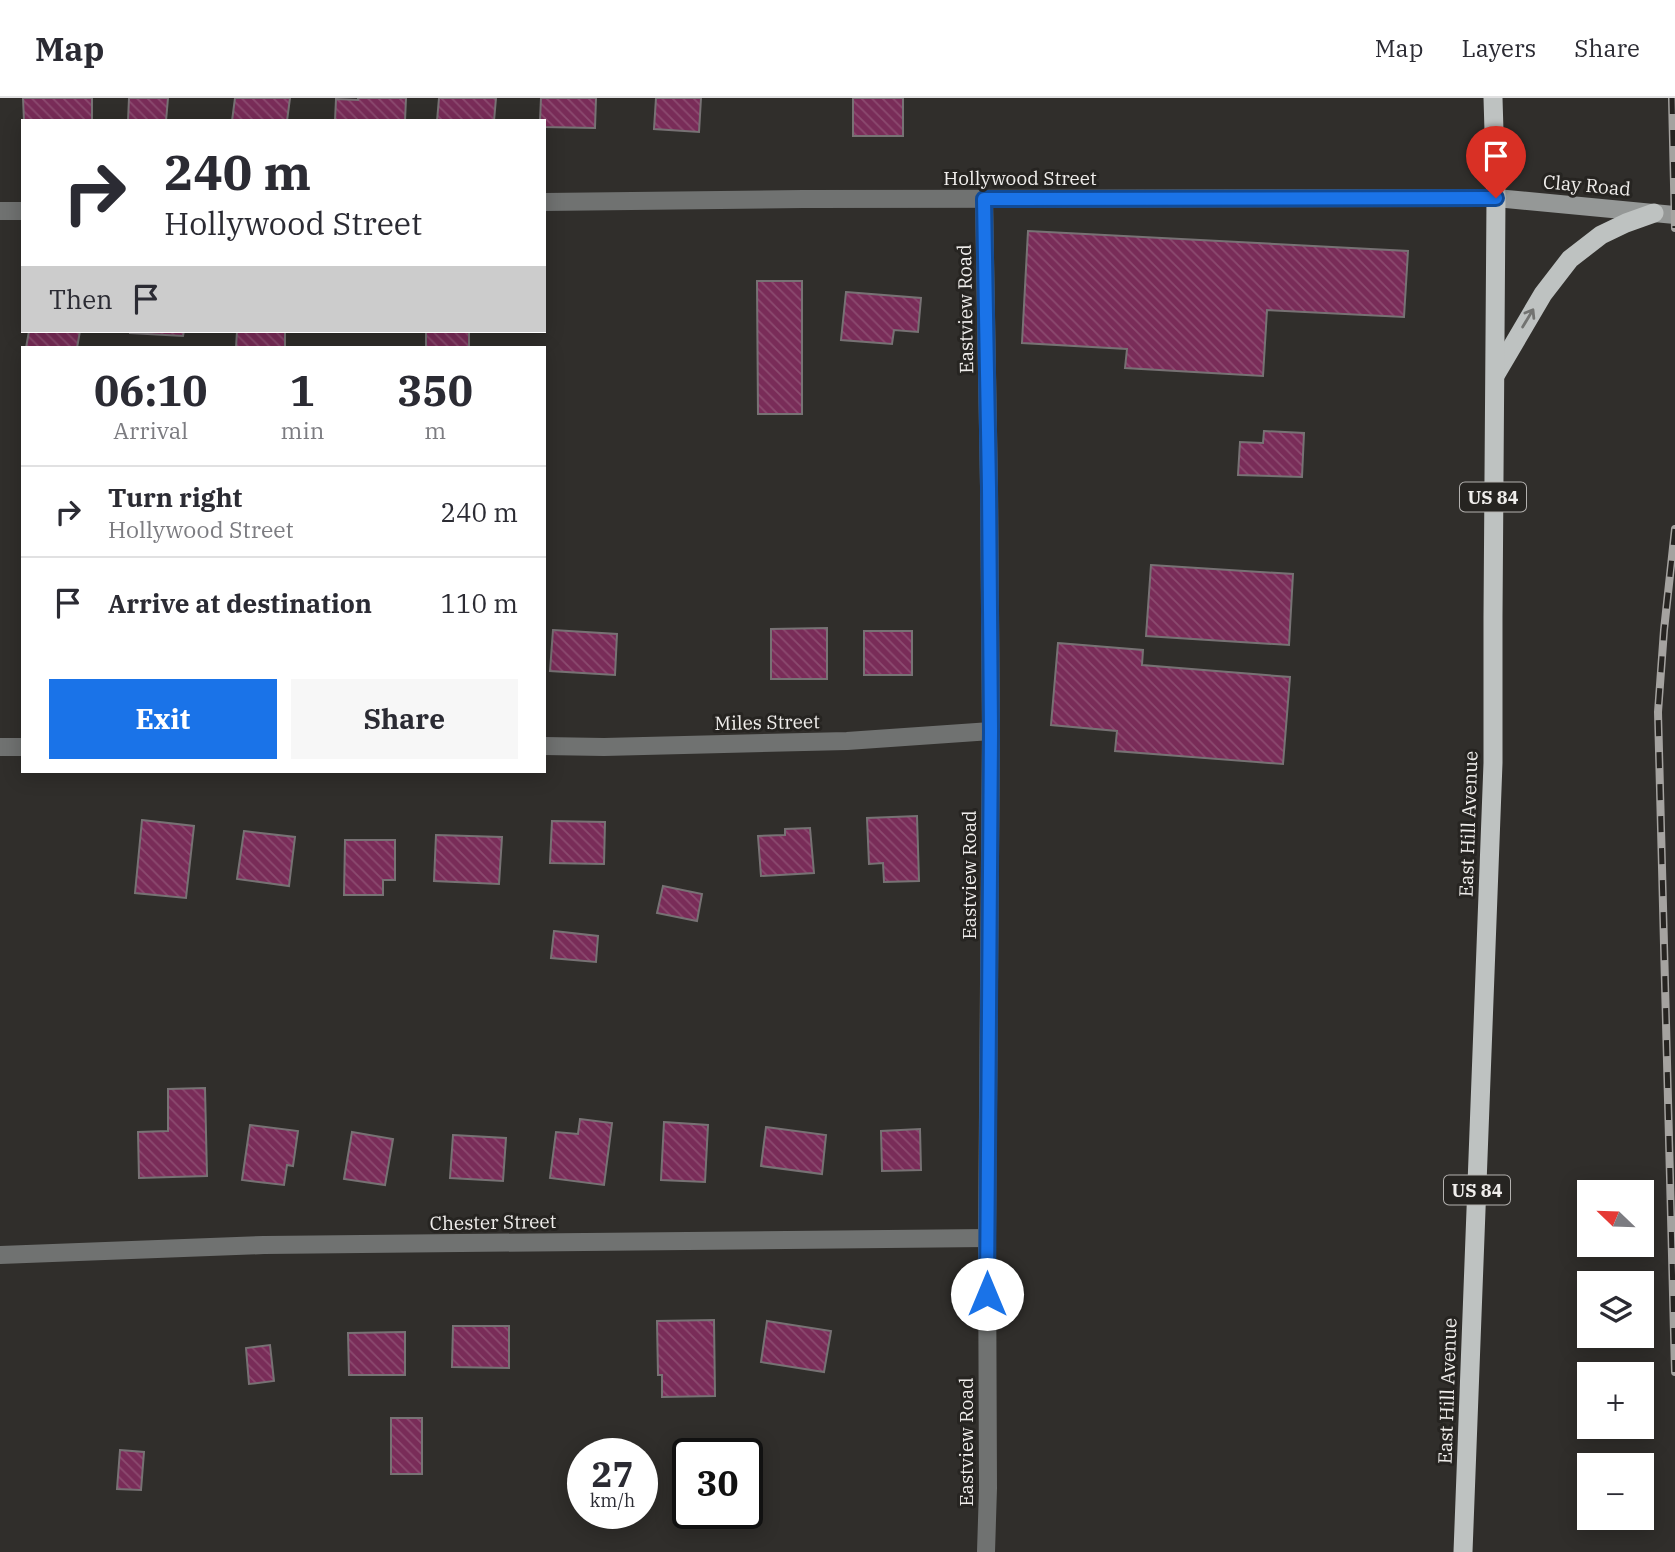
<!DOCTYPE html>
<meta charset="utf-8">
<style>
:root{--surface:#fff;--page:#f7f7f7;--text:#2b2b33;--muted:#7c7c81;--line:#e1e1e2;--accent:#1a73e8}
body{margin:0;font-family:"IBM Plex Serif",serif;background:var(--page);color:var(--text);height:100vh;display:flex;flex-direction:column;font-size:26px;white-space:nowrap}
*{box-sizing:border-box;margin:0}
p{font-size:23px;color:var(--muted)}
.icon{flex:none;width:38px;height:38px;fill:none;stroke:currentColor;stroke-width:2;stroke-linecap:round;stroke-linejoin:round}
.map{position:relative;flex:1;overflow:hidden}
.drawer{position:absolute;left:21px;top:248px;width:525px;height:427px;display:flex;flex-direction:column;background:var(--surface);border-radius:0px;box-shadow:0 4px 18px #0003}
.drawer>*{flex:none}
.banner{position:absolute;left:21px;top:21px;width:525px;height:214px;border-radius:0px;box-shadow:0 4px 18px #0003;background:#fff;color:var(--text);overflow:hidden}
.needle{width:46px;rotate:293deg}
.tools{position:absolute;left:1577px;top:1082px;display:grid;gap:14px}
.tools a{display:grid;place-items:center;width:77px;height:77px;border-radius:0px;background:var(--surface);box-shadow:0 4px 18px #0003;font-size:35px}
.speed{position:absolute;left:567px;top:1340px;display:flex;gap:14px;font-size:35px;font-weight:700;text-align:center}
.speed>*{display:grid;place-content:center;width:91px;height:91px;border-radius:50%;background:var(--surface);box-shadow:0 4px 18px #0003;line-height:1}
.speed small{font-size:18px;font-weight:400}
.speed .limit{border:4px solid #111;border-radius:10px;background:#fff;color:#111}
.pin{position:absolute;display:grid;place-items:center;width:60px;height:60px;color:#fff;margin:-72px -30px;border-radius:50% 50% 50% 0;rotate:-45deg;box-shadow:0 0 7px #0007}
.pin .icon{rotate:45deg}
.me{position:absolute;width:77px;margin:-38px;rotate:0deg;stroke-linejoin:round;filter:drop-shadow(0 0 5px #0008)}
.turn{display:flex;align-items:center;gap:24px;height:147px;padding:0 28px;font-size:32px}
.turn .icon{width:91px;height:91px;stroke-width:2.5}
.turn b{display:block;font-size:49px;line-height:60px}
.then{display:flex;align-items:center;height:66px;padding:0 28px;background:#0003;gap:14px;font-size:26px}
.eta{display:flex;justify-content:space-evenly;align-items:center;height:119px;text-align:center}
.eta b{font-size:42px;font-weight:700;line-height:49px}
.cta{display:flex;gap:14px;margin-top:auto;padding:14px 28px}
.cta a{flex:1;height:80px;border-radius:0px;background:var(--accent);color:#fff;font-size:28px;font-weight:700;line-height:80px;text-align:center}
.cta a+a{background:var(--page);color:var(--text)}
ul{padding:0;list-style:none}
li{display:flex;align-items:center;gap:21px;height:91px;padding:0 28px;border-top:2px solid var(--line)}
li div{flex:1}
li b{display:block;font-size:26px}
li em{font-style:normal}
header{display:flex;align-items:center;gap:42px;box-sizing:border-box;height:98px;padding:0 35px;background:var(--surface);border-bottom:2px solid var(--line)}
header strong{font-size:33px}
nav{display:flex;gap:38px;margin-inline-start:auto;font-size:24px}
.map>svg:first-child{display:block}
</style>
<header>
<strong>Map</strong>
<nav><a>Map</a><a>Layers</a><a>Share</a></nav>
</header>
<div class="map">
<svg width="1675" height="1454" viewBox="0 0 1675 1454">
<defs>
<pattern id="building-back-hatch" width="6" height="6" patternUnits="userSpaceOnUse" patternTransform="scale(1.75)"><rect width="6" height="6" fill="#792c58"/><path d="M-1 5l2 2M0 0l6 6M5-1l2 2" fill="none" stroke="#8c4b70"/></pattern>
</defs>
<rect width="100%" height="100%" fill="#302e2b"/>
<g fill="url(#building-back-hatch)" stroke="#777274" stroke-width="2">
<path d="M23,0h69v23h-68z"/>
<path d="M129,0h39l-2,23h-38z"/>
<path d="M235,0h55l-3,23h-55z"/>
<path d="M358,0h48l-1,23h-70l1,-22 22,1z"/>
<path d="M439,0h57l-2,23h-57z"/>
<path d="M541,0h55l-1,30 -51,-1v-6h-4z"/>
<path d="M656,0h45l-2,34 -45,-3z"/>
<rect x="853" y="0" width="50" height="38"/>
<path d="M1028,133l380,20 -4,66 -137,-7 -4,66 -138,-8 2,-19 -105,-6z"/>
<path d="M757,183h45v133h-44z"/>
<path d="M846,194l75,6 -3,34 -24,-2 -2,14 -51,-4z"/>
<path d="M29,233h51l-3,17h-51z"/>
<path d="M130,233h54l-1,5 -53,-3z"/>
<path d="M237,233h48v17h-49z"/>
<rect x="426" y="233" width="43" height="17"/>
<path d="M1264,333l40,2 -2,44 -64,-2 2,-33 23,1z"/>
<path d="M1151,467l142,9 -4,71 -143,-9z"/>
<path d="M827,530v51h-56v-50z"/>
<path d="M553,532l64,4 -2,41 -65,-4z"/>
<rect x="864" y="533" width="48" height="44"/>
<path d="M1058,545l85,7 -1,15 148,12 -7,87 -168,-13 2,-20 -66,-6z"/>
<path d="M917,718l2,65 -35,1 -1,-19 -14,1 -2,-46z"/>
<path d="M142,722l52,6 -8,72 -51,-5z"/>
<path d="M552,723l53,1 -1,42 -54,-1z"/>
<path d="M810,730l4,45 -53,3 -3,-40 27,-1v-6z"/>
<path d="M244,733l51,6 -6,49 -52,-7z"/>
<path d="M436,737l66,2 -3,47 -65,-3z"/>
<path d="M345,742h50v40h-12v15h-39z"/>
<path d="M663,788l39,8 -5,27 -40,-8z"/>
<path d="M554,833l44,5 -2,26 -45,-4z"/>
<path d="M205,990l2,88 -68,2 -1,-46 30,-1v-42z"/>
<path d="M580,1021l32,4 -8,62 -54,-7 6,-46 22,2z"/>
<path d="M664,1024l44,3 -3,57 -44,-2z"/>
<path d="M250,1027l48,6 -5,35 -6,-1 -3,20 -42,-5z"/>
<path d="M766,1029l60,8 -4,39 -61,-8z"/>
<path d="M920,1031l1,41 -39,1 -1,-40z"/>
<path d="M352,1034l41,7 -8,46 -41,-6z"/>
<path d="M453,1037l53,3 -3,43 -53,-3z"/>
<path d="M714,1222l1,76 -53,1v-22h-4l-1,-54z"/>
<path d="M767,1223l64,10 -7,41 -63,-10z"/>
<path d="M453,1228h56v42l-57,-1z"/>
<path d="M405,1234v43h-56l-1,-42z"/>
<path d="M270,1247l4,36 -25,3 -3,-36z"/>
<rect x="391" y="1320" width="31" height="56"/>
<path d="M120,1352l24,2 -3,38 -24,-1z"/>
</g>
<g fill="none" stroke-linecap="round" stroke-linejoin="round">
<g stroke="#707271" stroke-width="18">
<path d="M984,101l5,288 2,244 -4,507 1,250 -2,64"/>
<path d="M544,648l60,1 243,-6 144,-10"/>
<path d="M0,649h23"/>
<path d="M0,1157l264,-10 723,-7"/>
</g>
<g stroke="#707271" stroke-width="18">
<path d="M544,104l259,-3 693,-1"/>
<path d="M0,113h23"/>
</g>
<path stroke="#959897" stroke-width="18" d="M1496,100l179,17"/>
<g stroke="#bec2c1" stroke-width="19">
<path d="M1496,276l47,-80 27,-35 31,-24 25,-12 28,-10"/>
<path d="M1463,1454l30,-789v-146l3,-419 -3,-100"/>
</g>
<defs>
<g id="rail">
<path d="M1672,0l3,130"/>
<path d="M1675,431l-11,101 -6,82 17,660"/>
</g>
</defs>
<use href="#rail" stroke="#a5a3a0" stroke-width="8"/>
<use href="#rail" stroke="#262421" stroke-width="5" stroke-dasharray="16" stroke-linecap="butt"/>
</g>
<defs><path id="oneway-shaft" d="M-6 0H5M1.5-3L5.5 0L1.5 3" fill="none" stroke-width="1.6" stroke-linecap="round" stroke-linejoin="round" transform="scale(1.75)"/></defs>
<use stroke="#727371" href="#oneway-shaft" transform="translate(1528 220) rotate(-59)"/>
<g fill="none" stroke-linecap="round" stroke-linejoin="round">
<defs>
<path id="route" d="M987,1196l4,-563 -2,-243 -5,-289 512,-1"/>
</defs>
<use href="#route" stroke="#114b97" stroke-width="18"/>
<use href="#route" stroke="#1a73e8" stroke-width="12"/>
</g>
<g text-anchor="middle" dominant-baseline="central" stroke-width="6" stroke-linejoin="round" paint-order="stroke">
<g fill="#262421" stroke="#b3b1af" stroke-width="2">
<rect x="1460" y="384.5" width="66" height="29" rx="5"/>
<rect x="1444" y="1077.5" width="66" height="29" rx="5"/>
</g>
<g font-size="18" font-weight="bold" fill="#f0eeec">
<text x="1493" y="399">US 84</text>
<text x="1477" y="1092">US 84</text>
</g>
<g font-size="19" fill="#f0eeec" stroke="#262421">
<text x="1020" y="80">Hollywood Street</text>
<text transform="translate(1587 87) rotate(5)">Clay Road</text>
<text transform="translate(965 211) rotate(-91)">Eastview Road</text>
<text transform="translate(767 624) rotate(-1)">Miles Street</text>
<text transform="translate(1468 726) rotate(-88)">East Hill Avenue</text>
<text transform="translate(969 777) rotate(-90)">Eastview Road</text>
<text transform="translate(493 1124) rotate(-1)">Chester Street</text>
<text transform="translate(1447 1293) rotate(-88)">East Hill Avenue</text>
<text transform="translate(966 1344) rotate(-90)">Eastview Road</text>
</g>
</g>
</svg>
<div class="tools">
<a><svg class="needle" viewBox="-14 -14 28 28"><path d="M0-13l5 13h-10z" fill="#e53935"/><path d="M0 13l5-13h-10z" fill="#7c7c81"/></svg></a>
<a><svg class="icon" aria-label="layers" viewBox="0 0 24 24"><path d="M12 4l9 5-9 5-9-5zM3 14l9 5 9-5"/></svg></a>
<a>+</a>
<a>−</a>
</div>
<div class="speed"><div>27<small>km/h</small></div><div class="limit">30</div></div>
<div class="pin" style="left:1496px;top:100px;background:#d93025"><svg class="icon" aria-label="arrive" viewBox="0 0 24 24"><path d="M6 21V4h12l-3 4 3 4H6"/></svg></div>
<svg class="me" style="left:987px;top:1196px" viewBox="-20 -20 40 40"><circle r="19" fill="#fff"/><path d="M0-13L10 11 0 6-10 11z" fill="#1a73e8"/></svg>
<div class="banner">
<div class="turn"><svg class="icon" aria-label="right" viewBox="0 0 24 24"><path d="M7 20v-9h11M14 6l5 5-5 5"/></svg><div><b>240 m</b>Hollywood Street</div></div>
<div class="then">Then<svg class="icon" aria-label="arrive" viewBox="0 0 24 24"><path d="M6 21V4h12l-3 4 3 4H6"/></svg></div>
</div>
<section class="drawer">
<div class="eta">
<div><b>06:10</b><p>Arrival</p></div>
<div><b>1</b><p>min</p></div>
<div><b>350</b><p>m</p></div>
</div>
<ul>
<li><svg class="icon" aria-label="right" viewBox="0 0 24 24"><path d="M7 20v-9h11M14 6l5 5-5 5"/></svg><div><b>Turn right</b><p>Hollywood Street</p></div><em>240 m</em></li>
<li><svg class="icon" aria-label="arrive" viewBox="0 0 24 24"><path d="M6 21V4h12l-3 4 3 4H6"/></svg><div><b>Arrive at destination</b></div><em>110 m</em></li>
</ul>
<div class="cta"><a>Exit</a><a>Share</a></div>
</section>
</div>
